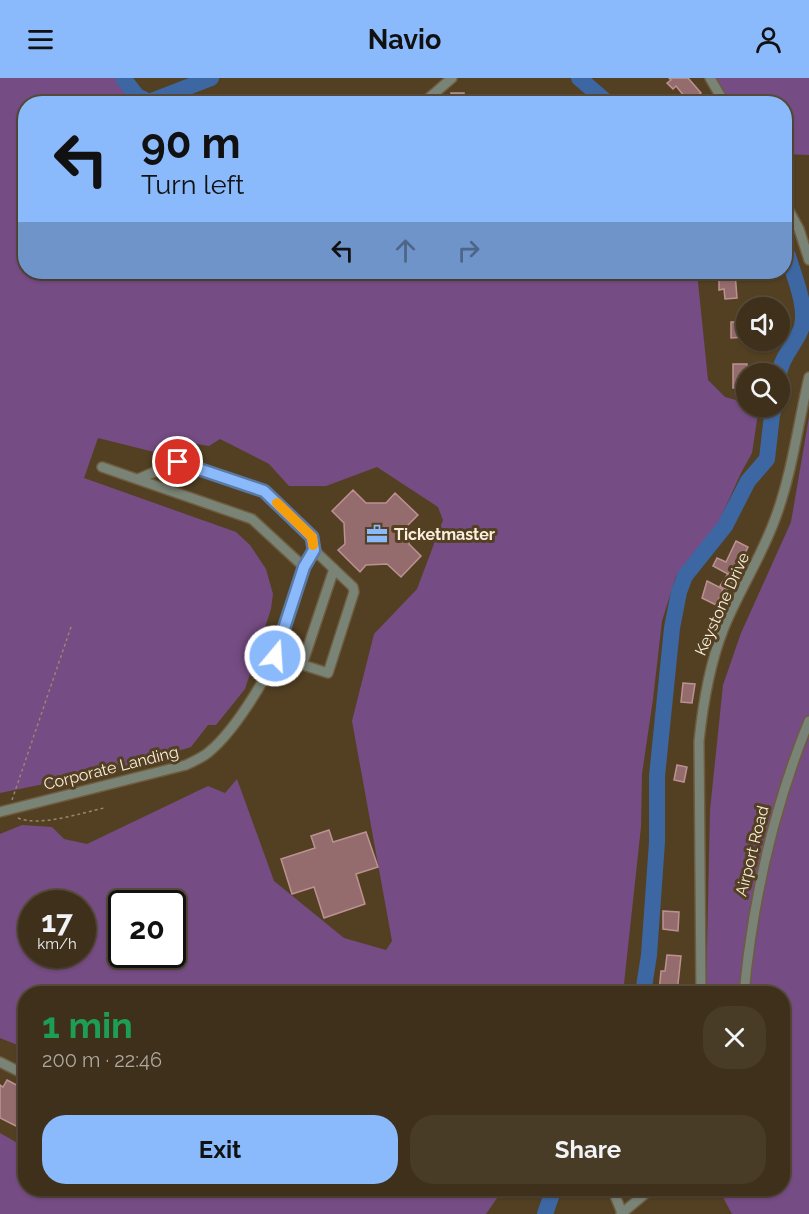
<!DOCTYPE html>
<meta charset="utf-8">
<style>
:root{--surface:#3e301a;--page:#493c27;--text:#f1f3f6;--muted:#ada9a2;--line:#574b39;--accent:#8bbafc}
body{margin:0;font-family:Raleway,sans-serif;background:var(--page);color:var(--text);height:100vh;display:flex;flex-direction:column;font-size:22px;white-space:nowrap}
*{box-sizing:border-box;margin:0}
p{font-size:20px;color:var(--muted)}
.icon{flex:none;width:33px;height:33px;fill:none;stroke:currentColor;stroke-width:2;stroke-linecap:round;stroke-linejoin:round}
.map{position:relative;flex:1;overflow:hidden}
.drawer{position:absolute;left:18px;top:908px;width:772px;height:210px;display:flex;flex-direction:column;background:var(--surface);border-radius:24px;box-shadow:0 2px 4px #0004,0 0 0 2px var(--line)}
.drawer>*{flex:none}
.hud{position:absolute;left:18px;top:18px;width:774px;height:183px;border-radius:24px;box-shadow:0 2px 4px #0004,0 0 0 2px var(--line);background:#8bbafc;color:#111;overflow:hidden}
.buttons{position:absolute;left:736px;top:219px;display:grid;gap:12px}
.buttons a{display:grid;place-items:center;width:54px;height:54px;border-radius:50%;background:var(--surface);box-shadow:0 2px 4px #0004,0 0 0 2px var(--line);font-size:30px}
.speed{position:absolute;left:18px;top:812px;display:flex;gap:12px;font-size:30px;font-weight:700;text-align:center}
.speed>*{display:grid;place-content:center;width:78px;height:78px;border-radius:50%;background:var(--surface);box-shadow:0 2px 4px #0004,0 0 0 2px var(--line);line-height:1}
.speed small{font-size:15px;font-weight:400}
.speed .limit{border:3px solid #111;border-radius:9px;background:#fff;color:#111}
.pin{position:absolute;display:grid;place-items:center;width:51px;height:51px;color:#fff;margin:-26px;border:3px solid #fff;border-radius:50%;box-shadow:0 2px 6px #0007}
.me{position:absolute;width:66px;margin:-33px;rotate:18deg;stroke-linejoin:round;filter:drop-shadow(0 0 4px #0008)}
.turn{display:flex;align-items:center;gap:21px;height:126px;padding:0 24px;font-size:27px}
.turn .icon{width:78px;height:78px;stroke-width:2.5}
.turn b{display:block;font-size:42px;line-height:51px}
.lanes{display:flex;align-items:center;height:57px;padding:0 24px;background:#0003;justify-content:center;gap:30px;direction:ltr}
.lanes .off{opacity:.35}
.round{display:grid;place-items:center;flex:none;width:63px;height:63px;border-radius:24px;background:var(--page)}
.summary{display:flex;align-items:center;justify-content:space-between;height:102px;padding:0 24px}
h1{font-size:36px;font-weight:700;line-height:45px;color:#1e9e55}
.action{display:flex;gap:12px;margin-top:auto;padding:12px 24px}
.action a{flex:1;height:69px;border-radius:24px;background:var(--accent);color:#111;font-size:24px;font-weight:700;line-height:69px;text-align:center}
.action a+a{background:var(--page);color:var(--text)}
header{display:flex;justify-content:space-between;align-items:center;height:78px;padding:0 24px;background:var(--accent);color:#111;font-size:27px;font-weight:700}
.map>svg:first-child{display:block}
</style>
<header><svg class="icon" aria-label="menu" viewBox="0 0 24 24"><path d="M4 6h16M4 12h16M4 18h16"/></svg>Navio<svg class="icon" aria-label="person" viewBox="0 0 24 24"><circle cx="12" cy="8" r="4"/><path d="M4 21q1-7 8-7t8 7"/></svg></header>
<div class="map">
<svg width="809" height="1136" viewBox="0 0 809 1136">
<rect width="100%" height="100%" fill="#534022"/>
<g fill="#754c83" fill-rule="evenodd">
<path d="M0,0h122l23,25 -119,1v168h671l11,108 17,17 22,6v3l12,1 -7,46 -11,20 -30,66 -35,37 -14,45 -9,78 -11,75 -1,53 -18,166h-597l-1,55 -25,-10v-204l22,-9 30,2 12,12 23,5 121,-58 17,7 12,-14 37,102 70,57 42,12 6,-9 -40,-220 22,-87 43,-45 26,-69 -5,-13 -61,-40 -51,19h-37l-20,-22 -49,-25 -11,7 -30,-5 -25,11 -56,-14 -14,40 152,54 14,13 16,24 7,25 -2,15 -26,80 -29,36h-8l-17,22 -69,21 -122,25zM32,825h50v51h-50zM122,825h50v51h-50z"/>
<path d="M710,0h99v77l-24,-1 -1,-50 -56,-1z"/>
<path d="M809,339v797h-77l-14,-26h65v-195h-77l4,-183 13,-125 18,-52 50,-111z"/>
<path d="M0,1055l21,12 4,-8 1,51h478l-18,26h-486z"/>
</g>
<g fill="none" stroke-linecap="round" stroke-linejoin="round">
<g stroke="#3d67a3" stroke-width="16">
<path d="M123,0l14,18 12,6 62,-24"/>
<path d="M579,0l30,26"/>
<path d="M779,296c3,-20 19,-32 23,-48 5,-20 -8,-50 -14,-70l-4,-4"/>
<path d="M643,915l6,-38 8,-113v-66l15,-148 7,-36 6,-16 40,-50 23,-45 19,-22 5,-44 3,-9"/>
<path d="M545,1136l9,-26"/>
</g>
</g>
<g fill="#956c6d" stroke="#bc9192" stroke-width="1.5">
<path d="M669,0h19l13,15 -12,9 -13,-16 -3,3 -6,-6 4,-3z"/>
<path d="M451,15h13v11h-18l-1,-9h7z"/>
<path d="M722,194h13l2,26 -12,1 -1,-10 -5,1v-10l3,-1z"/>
<path d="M731,244h16v15l-16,1z"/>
<path d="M733,286h14v23l-14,1z"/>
<path d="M353,412l13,13h20l9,-10 23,22 -10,10 1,19 12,12 -20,21 -14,-13 -21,1 -6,7 -22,-22 7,-6 -1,-21 -12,-12z"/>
<path d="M736,463l12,6 -10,21 4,3 -4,8 -3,-1 -7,12 -8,-4 8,-12 -15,-8 4,-8 9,4z"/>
<path d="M707,503l16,8 -7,16 -14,-7z"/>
<path d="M683,605l12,1 -3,19 -11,-1z"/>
<path d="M677,687l10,2 -3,15 -10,-2z"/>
<path d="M329,752l4,12 33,-10 12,35 -22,7 9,30 -41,14 -10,-31 -22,7 -11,-35 34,-11 -4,-12z"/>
<path d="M663,833l16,1 -1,19 -15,-2z"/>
<path d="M667,877l14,1 -4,37h-18l2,-22h4z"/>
<path d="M7,1002l19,10v19l-10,17 -16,-8v-33l3,2z"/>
</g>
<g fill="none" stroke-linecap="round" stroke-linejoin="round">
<defs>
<g id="minor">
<path d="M710,0l15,26"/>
<path d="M422,26l30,-26"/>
<path d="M784,124l15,27 10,31"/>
<path d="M102,389l150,52 52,48"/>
<path d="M138,401l40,-17 86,29 48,46 2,13 39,37 1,5 -26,81 -53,-17 29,-89 10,-17"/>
<path d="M302,587l32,-96"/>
<path d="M0,734l186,-47c8,-4 18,-8 24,-14 23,-19 54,-68 65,-95"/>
<path d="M701,915l-2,-252c4,-38 10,-75 24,-111 15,-38 38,-72 52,-111 17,-45 23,-95 34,-142"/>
<path d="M744,915c9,-94 29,-184 65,-272"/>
<path d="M0,984l26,13"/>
<path d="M612,1110l10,25"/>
<path d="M621,1136l31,-26"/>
</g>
</defs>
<use href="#minor" stroke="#6e5c40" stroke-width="12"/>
<g stroke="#97876e" stroke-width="1.5" stroke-dasharray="3 3" stroke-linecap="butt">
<path d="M12,722l60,-176"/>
<path d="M18,740c23,9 63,-5 86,-10"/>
</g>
<use href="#minor" stroke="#7a8476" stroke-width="9"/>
</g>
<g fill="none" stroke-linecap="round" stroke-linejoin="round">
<defs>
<path id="route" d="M178,384l86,29 48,46 2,13 -10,17 -29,89"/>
</defs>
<use href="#route" stroke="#5a79a4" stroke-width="15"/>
<use href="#route" stroke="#8bbafc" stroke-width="10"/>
<path stroke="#f59e0b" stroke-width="10" d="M277,425l35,34 1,8"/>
</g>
<defs>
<symbol id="office-bare" viewBox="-9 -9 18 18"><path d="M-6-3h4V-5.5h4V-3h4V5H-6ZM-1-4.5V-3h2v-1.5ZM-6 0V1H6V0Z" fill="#8bbafc" stroke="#534022" stroke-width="2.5" paint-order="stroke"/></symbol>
</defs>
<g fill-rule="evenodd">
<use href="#office-bare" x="362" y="441" width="30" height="30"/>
</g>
<g text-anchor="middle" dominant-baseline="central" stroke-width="6" stroke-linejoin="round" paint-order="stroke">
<g font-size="16" font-weight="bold" fill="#faeedd" stroke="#534022" text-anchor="start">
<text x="394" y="456">Ticketmaster</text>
</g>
<g font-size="16" fill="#faeedd" stroke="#534022">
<text transform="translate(722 526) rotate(-66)">Keystone Drive</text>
<text transform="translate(111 690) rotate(-14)">Corporate Landing</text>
<text transform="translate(752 773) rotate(-76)">Airport Road</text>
</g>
</g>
</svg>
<div class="buttons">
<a><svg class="icon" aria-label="sound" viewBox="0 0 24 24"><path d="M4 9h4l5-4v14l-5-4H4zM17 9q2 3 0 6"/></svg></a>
<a><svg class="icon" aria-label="search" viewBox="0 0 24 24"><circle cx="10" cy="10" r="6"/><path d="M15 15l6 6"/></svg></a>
</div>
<div class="speed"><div>17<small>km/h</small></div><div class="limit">20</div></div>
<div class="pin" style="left:178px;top:384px;background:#d93025"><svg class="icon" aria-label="arrive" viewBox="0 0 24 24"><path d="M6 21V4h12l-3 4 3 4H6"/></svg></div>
<svg class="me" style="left:275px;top:578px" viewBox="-20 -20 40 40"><circle r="17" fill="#8bbafc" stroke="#fff" stroke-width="3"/><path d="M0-11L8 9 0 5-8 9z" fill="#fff"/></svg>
<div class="hud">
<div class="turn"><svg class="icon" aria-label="left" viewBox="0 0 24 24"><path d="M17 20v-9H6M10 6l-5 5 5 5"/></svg><div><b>90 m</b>Turn left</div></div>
<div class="lanes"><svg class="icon" aria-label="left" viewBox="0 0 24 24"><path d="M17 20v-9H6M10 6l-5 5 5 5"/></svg><svg class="icon off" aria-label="ahead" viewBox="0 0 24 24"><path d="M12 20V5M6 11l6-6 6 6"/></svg><svg class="icon off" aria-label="right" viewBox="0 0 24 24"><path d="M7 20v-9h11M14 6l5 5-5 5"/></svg></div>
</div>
<section class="drawer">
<div class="summary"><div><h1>1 min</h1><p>200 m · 22:46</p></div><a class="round"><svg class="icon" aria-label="close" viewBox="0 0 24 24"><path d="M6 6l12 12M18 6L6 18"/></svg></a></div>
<div class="action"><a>Exit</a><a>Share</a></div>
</section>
</div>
